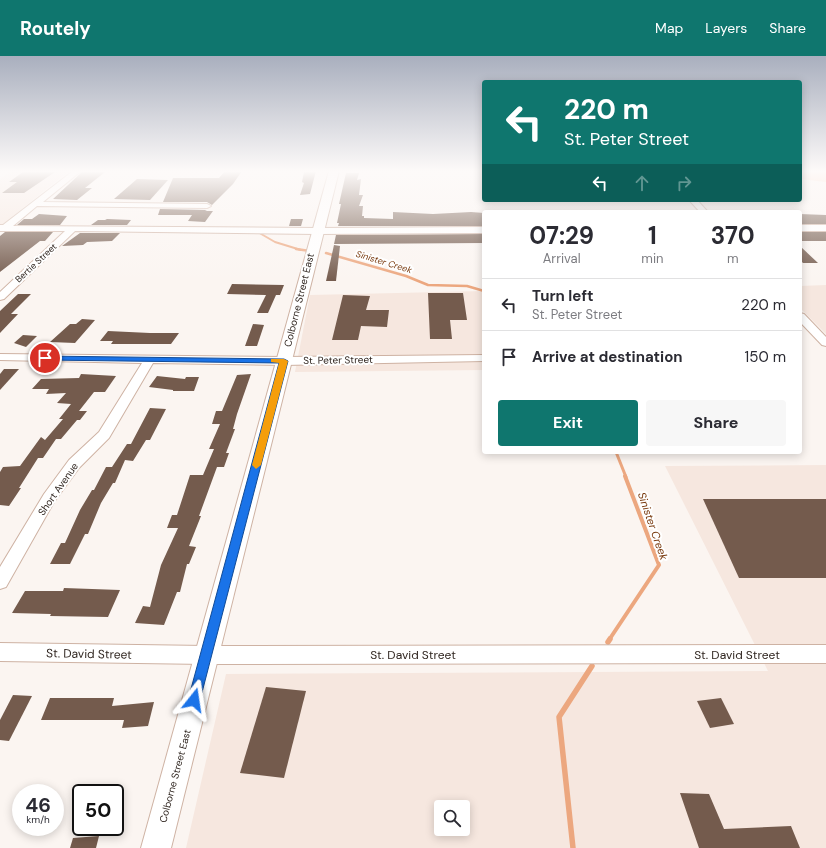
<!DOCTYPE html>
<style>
:root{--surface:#fff;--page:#f7f7f7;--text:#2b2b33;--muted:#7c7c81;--line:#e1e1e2;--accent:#0f766e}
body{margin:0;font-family:"DM Sans",sans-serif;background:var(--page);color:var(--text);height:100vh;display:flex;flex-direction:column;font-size:15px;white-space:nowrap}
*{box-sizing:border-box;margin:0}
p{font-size:13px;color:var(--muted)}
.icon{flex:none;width:22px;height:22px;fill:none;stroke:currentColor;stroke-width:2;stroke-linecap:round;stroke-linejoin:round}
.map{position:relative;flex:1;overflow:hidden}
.panel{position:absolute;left:482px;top:154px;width:320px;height:244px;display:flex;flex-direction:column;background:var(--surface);border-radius:4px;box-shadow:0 2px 10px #0003}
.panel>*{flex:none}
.top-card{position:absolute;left:482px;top:24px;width:320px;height:122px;border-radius:4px;box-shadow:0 2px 10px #0003;background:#0f766e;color:#fff;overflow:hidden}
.tools{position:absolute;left:434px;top:744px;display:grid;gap:8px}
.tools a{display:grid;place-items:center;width:36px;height:36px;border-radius:4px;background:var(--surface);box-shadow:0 2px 10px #0003;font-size:20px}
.speed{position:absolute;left:12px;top:728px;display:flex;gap:8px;font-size:20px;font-weight:700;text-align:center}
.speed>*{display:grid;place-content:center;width:52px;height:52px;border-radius:50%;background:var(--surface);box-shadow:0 2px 10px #0003;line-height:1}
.speed small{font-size:10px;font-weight:400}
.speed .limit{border:2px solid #111;border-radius:6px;background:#fff;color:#111}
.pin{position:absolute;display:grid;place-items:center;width:34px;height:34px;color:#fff;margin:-17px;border:2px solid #fff;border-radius:50%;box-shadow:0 1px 4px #0007}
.me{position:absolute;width:44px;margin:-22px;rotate:15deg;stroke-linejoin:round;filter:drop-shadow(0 0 3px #0008)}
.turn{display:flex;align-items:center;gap:14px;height:84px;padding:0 16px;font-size:18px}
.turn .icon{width:52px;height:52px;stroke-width:2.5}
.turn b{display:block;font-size:28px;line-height:34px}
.lanes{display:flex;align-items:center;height:38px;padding:0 16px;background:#0003;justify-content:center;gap:20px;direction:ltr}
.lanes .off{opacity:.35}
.eta{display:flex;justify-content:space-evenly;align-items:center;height:68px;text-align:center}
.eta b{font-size:24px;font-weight:700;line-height:28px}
.action{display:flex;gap:8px;margin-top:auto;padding:8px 16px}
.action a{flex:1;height:46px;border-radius:4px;background:var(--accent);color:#fff;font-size:16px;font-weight:700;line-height:46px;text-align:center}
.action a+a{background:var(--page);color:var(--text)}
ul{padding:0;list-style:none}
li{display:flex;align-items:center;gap:12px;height:52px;padding:0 16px;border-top:1px solid var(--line)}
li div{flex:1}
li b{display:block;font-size:15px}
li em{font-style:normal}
header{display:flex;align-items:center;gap:24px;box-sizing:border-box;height:56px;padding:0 20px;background:var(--accent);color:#fff}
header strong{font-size:19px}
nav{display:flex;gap:22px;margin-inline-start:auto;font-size:14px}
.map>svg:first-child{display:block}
</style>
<header>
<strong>Routely</strong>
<nav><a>Map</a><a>Layers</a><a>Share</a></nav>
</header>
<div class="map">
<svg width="826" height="792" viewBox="0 0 826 792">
<rect width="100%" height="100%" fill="#fbf5f1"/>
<g fill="#f6e7df" fill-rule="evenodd">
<path d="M12,115h57l-66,53h-3v-45z"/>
<path d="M826,229v49l-26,-26v-22z"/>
<path d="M484,235v79l-189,2 15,-77z"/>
<path d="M826,409v383h-640l40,-174 542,-3 -103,-205zM441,751h22v22h-22z"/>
</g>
<path fill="#fccaae" d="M800,115h26v11l-26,-3z"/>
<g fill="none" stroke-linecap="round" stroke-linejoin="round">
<path stroke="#eca77f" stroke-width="2" d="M256,175l19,11 26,8"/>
<g stroke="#eca77f" stroke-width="2.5">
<path d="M296,193l14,2"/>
<path d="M326,197l80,23 22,9 39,1 17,5"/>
</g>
<path stroke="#eca77f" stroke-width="3" d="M616,396l10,25"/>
<path stroke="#eca77f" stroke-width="4" d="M609,584l50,-75 -34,-89"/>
<g stroke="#eca77f" stroke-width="5.5">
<path d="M608,586l2,-3"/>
<path d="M573,792l-14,-131 33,-51"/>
</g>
</g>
<g fill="#745b4d">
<path d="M225,115h17l-9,13 -21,21 -5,-3h-44l10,-24h46z"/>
<path d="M308,115h8l-6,23 -10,1 4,-12 -2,-1 2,-10z"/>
<path d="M23,116h32l-31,21h-22l15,-11h-8z"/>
<path d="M82,116h23l-20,16h7l-15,12 -24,-1z"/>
<path d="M346,117h13l-2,7 4,-1 -2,16h4l-4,11h4l-1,10h2v2l29,1v-7l40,2 38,-2 13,1v13h-146l1,-3h-2l4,-19h-2z"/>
<path d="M137,123l31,1 -18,20 -36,-1z"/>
<path d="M160,153l47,1 -2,1h8l-8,11 -17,-1 4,-6h-34z"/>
<path d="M39,158l28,2 -7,9h-43l7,-6h8z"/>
<path d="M800,158l26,1v9h-26z"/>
<path d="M107,163l24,1 -4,5h-36l7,-5h7z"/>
<path d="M291,163h12l-2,7h-12z"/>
<path d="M5,176h48l-8,9h-5l-40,31v-36z"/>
<rect x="800" y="176" width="26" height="9"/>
<path d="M80,177h40l-8,8 -25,1 -4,3 -21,1z"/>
<path d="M484,178v9l-150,1 2,-9z"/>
<path d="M334,189l6,1 -4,35h-10z"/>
<path d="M800,190l18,17h-15l-3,-3z"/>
<path d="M232,228l52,1 -4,10h-4l-8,18h-11l9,-18 -39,-1z"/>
<path d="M428,237h35l4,27h-17l2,19h-22z"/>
<path d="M18,238h13l-20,20h7l-18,19v-22z"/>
<path d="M343,239l27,1 -4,14h23l-2,17 -26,-1 -3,14h-26z"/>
<path d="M82,263l13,1 -20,23 -25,-1 20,-18h6z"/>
<path d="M253,268l11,1 -7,21h-12z"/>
<path d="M108,275l42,2h29l-8,11h-60l2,-3h-13z"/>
<path d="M23,279l14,1 -11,11 -12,-4z"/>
<path d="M4,313h15l-19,21v-16z"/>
<path d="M81,318l35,2 -11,16h-11l-15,19h8l-7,9h-3l-16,19h-5l-13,19h-5l-19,30h2l-12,18 -9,-1v-33l3,-5 17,-1 21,-29 4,3 18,-21h-4l12,-15 -14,-1 9,-10 -20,1 3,-5h-17l9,-10 38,-1z"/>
<path d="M251,318l-14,40 -4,15h2l-9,24h3l-5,14h-7l-18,49h2l-12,30 7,1 -7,17h-2l-7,28h-3l-13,33 -29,-2 8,-17 7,1 11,-42 17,-37h-11l5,-13h5l13,-40h13l11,-26h-5l11,-25h-8l4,-13h6l15,-36z"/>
<path d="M157,320l28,3 1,-2h13l-5,14h-21v-1l-24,-3z"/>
<path d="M150,352l16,1 -16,31h-4l-13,21 -8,-1 -10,23h-2l-12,20 -13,31h-3l-15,30h-20l11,-21h4l15,-33 12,-20h2l12,-23h6l15,-23h4z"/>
<path d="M703,443h123v79h-87z"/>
<path d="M64,532l56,2 -12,27 -58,-1 1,-2 -39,-1 13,-22h38z"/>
<path d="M266,631l40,4 -22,87 -44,-5z"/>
<path d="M13,639l19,1 -23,45 -9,-1v-20z"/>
<path d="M50,642h64l-2,8 42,-4 -6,24 -26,2 2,-8h-83z"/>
<path d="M721,642l13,26 -24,4 -13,-27z"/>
<path d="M680,737l29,1 15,35 67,-3 9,22h-101z"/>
<path d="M99,780l-3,12h-26l3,-10z"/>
</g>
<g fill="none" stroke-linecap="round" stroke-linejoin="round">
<defs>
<g id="minor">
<path d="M73,115h8l-38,31 164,2 4,2 -4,2 -170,-2 -24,20 304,2 167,-1v6l-167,1 -242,-3 -71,68 -4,1v-8l65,-61h-65v-6h3z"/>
<path d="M689,144h8l11,12h-8z"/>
<rect x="800" y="169" width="26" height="6"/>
<path d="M800,257l4,1 22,23v9l-4,-1 -22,-23z"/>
<path d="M0,298l284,3 200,-2v6l-200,4 -131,-2 -44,75 -30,30 -25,34 -48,85 -6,2v-22l44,-73 25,-34 30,-28 43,-69 -142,-3z"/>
<path d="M0,587l206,3 620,-1v18l-620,1 -206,-3z"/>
</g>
<path id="major" d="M329,115h10l-168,677h-30z"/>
</defs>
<use href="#minor" stroke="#ceb2a3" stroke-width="2"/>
<use href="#major" stroke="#ceb2a3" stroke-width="2"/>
<use href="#minor" fill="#fff" fill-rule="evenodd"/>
<use href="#major" fill="#fff" fill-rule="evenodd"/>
</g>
<linearGradient id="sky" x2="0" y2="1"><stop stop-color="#a9afbe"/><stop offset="0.51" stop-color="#fdfaf9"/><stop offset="1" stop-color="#fdfaf9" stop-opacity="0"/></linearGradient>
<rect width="826" height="226" fill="url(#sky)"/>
<path fill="#1a73e8" stroke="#114b97" d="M42,300l242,3 4,2 -89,343 -5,2 -4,-2 -2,-4 91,-337 -234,-3h-3z"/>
<path fill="#f59e0b" d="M271,303h13l4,2 -27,104 -5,4 -4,-4 27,-102 -8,-1z"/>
<g text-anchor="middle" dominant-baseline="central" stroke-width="4" stroke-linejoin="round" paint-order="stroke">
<g font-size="9" font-style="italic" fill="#7a3b0f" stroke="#fff">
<text transform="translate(384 206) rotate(17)">Sinister Creek</text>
</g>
<g font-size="9" fill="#2f251f" stroke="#fff">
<text transform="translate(36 207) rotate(-43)">Bertie Street</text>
</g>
<g font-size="10" fill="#2f251f" stroke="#fff">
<text transform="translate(299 244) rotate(-76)">Colborne Street East</text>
<text transform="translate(338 304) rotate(-1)">St. Peter Street</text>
<text transform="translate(58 433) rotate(-55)">Short Avenue</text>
<text transform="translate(175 720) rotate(-75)">Colborne Street East</text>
</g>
<g font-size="11" font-style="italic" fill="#7a3b0f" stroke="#fff">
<text transform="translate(653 470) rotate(71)">Sinister Creek</text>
</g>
<g font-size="12" fill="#2f251f" stroke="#fff">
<text transform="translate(89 598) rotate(1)">St. David Street</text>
<text x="413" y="599">St. David Street</text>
<text x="737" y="599">St. David Street</text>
</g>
</g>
</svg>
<div class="tools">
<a><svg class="icon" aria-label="search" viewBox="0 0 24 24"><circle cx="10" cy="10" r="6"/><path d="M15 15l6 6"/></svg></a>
</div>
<div class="speed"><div>46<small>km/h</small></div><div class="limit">50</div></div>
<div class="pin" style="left:45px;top:302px;background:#d93025"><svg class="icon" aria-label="arrive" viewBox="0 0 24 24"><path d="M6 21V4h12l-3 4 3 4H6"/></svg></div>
<svg class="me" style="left:194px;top:644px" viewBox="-20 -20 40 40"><path d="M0-17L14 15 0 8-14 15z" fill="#1a73e8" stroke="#fff" stroke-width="4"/></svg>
<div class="top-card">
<div class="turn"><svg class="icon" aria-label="left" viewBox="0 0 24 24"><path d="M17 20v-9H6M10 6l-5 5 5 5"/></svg><div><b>220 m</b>St. Peter Street</div></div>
<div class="lanes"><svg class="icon" aria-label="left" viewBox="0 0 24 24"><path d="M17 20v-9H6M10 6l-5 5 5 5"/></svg><svg class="icon off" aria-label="ahead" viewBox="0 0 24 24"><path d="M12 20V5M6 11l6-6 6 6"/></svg><svg class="icon off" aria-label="right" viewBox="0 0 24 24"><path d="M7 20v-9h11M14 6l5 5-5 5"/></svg></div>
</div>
<section class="panel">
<div class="eta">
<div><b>07:29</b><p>Arrival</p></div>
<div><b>1</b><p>min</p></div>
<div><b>370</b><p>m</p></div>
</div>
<ul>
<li><svg class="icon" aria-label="left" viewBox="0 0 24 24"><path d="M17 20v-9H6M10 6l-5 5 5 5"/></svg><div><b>Turn left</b><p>St. Peter Street</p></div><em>220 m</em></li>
<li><svg class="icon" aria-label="arrive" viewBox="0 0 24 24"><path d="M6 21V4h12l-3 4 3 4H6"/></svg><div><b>Arrive at destination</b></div><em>150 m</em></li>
</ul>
<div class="action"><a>Exit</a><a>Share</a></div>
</section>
</div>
